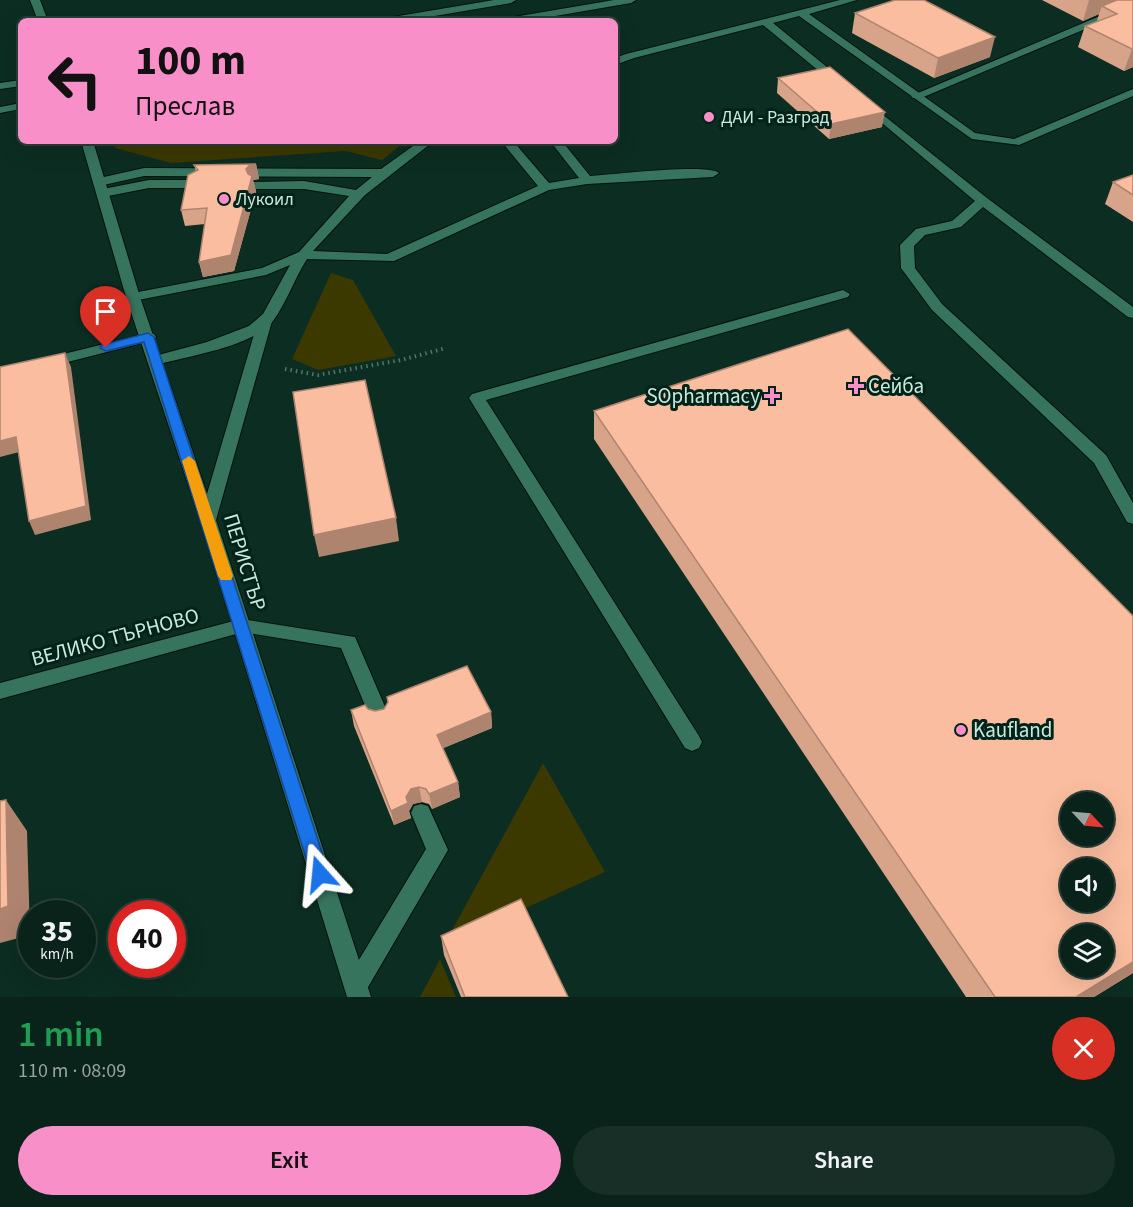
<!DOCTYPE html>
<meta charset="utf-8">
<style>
:root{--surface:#09221a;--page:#172f27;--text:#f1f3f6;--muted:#99a4a2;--line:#293f39;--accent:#f98fc9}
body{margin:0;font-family:"Source Sans 3",sans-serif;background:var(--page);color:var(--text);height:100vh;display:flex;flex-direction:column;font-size:22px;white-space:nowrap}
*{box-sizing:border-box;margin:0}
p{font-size:20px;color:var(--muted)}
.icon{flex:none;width:33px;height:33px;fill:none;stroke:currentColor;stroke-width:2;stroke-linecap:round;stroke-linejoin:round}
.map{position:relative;height:997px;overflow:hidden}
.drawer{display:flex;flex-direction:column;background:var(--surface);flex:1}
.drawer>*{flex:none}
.top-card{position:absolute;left:18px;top:18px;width:600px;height:126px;border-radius:9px;box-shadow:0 6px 24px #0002,0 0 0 2px var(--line);background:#f98fc9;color:#111;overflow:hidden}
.needle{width:39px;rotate:116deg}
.controls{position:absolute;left:1060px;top:792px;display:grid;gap:12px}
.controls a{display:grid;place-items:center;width:54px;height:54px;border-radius:50%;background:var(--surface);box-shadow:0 6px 24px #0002,0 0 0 2px var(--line);font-size:30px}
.speed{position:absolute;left:18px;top:900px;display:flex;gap:12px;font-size:30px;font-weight:700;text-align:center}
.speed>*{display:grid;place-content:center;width:78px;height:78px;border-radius:50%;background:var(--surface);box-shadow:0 6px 24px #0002,0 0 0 2px var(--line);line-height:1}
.speed small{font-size:15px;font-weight:400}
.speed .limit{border:9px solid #d22;background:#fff;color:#111}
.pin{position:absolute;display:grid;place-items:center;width:51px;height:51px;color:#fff;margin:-62px -26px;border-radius:50% 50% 50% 0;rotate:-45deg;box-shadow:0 0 6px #0007}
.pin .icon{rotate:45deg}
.me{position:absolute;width:66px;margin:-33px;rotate:342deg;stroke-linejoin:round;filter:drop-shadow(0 0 4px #0008)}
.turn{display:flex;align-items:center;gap:21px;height:126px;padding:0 18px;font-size:27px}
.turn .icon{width:78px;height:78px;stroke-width:2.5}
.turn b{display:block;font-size:42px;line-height:51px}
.round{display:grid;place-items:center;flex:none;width:63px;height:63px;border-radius:32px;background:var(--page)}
.overview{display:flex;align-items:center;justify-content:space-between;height:102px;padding:0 18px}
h1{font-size:36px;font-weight:600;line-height:45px;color:#1e9e55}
.button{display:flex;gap:12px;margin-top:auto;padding:12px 18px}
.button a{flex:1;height:69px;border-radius:36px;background:var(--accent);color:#111;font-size:24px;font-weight:600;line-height:69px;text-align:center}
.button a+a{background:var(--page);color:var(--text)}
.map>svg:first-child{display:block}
</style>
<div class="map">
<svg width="1133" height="997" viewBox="0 0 1133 997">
<rect width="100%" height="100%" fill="#0c2d22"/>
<g fill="#3b3800">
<path d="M117,141h289l-24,19 -37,-9 -174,12 -56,-15z"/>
<path d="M331,273l22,7 43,76 -78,14 -26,-11z"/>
<path d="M543,763l62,109 -161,73z"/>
<path d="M440,959l16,38h-36z"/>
</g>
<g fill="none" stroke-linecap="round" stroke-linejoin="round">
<defs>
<g id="service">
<path d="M840,0h17l-48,14 166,119 39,6 119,-50v7l-114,49 -47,-6 -173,-123 -26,7 71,58v4h-8l-73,-60 -129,33 -19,7v-7l11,-4z"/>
<path d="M867,102l120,96 146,109v11l-5,-1 -145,-110 -22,20 -36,8 -11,11 1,22 27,36 164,151 27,48v21l-6,-2 -33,-59 -162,-153 -31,-42 -1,-23 16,-16 36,-8 23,-20 -112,-94 -2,-2z"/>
<path d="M420,141h14l-69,54 -52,56 74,3 151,-68 -37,-45h12l36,42 30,-5 -29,-37h12l28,35c20,-1 118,-13 129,-3l-6,4 -126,7 -38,6 -155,71 -87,-2c-13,20 -20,43 -34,62 -20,26 -86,35 -117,44l-5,-2 -2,-3 2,-3 56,-15 42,-16 14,-12 27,-49 -24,10 -133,26 -5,-1 -2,-3 2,-3 134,-26 37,-16 50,-56 -45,-7h-47l-4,-1 -2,-3 2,-3 51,-1 52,9 16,-13 -228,-1 -45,10 -4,-1v-6l49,-11 237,1z"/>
<path d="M149,180h45l6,4 -6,4h-45l-46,9 -6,-4 6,-4z"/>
<path d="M843,290l7,4 -2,3 -362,103 213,336 3,6 -3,6 -7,3 -7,-3 -216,-350 3,-4z"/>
<path d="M241,619l114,18 34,79 -3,6 -7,2 -7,-2 -31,-74 -106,-17 -3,-5 3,-5z"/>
<path d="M421,804l7,2 20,44 -84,144 -7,3 -9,-3 -4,-8 4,-8 78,-129 -15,-36 3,-7z"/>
</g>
<path id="pedestrian" d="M1133,2v7l-212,89h-8l-2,-2z"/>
<g id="minor">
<path d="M149,333l5,1 2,3 -2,3 -106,27 -7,-5 2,-3z"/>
<path d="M241,619l6,2 3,5 -3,5 -247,68v-16z"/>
</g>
<g id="tertiary">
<path d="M30,0h10l8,21h-10z"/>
<path d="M494,0h22l-5,3 -106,18h-23l5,-3z"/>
<path d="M614,0h22l-5,3 -105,18h-23l5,-3z"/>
<path d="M21,80v6l-21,3v-6z"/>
<path d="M21,103v6l-21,4v-6z"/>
<path d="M81,141h12l47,156 67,197 51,-173 7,-4 7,4 -56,199 155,477h-24l-147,-477 -74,-223z"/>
</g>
</defs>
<use href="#service" stroke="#02130d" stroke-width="2"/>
<use href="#pedestrian" stroke="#02130d" stroke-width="2"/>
<use href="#minor" stroke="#02130d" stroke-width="2"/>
<use href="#tertiary" stroke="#02130d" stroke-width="2"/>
<path stroke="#547469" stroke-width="4" stroke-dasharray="1.5 4" stroke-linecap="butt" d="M285,369l33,6 83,-15 45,-12"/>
<use href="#service" fill="#37745e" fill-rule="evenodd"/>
<use href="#pedestrian" fill="#37745e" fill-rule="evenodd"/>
<use href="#minor" fill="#37745e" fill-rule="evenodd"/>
<use href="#tertiary" fill="#37745e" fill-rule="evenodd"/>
</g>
<g fill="#d7a389">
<path d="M1042,0h91v67l-9,4 -46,-24 7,-21 12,-5 2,-7 -16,7z"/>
<path d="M855,13l135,44 -56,21 -82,-45z"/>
<path d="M778,78l104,49 -53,12 -52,-46z"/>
<path d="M256,164l3,15 -6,1 3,11 -22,80 -31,6 -4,-15 6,-38 -20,2 -4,-16 15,-39 -2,-6z"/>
<path d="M1133,175v47l-28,-18 8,-22z"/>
<path d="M594,411l539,562 -39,24h-128l-372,-558z"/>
<path d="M368,709l7,2 9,-2 107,3 1,16 -49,20 15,34 2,15 -28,12 -3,-5 -7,-2 -9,2 -4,7 2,7 -17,7 -40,-99 -3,-16z"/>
<path d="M441,936l127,61h-107l-17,-42z"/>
</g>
<g fill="#af846f">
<path d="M1089,0h44l-31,6 -3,8 -16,7z"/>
<path d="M995,37l-5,20 -56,21 4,-20z"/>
<path d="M1132,49h1v18l-9,4z"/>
<path d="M885,112l-3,15 -53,12 2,-15z"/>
<path d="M256,164l3,15 -6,1 3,11 -22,80 -31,6 -4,-15 47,-93 4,-4z"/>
<path d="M65,353l6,14 20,153 -56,15 -6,-14z"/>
<path d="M16,437l7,14 -23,6v-16z"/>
<path d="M396,518l3,23 -80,16 -5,-22z"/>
<path d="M491,712l1,16 -53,22 -2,-15z"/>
<path d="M458,782l2,15 -28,12 -3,-15z"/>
<path d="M419,787l3,15 -9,2 -4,7 2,7 -17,7 -3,-14 15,-14 5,-8z"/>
<path d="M6,800l21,31 3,104 -30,8v-34z"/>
<path d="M1133,962v11l-39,24h-18z"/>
</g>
<g fill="#fabd9f" stroke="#af846f" stroke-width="1.5" fill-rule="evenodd">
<path d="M895,0h29l71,37 -57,21 -83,-45z"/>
<path d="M1117,0h16v49h-1l-47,-23 32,-12 -15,-8z"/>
<path d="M830,67l55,45 -54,12 -53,-46z"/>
<path d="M256,164l-6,1 -4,4 2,5 4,2 -21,79 -32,7 8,-54 -26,2 7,-35 10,-5 -4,-5z"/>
<path d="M1133,175v20l-20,-13z"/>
<path d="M848,329l285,287v346l-57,35h-81l-401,-586zM1071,802h33v34h-33zM1071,868h33v34h-33zM1071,934h33v34h-33z"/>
<path d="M65,353l21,153 -57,15 -13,-84 -16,4v-74z"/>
<path d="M365,380l31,138 -82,17 -21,-143z"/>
<path d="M467,666l24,46 -54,23 21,47 -29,12 -3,-5 -7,-2 -8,2 -5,8 2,6 -17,8 -40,-101 14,-5 3,4 7,2 9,-2 4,-7 -1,-5z"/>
<path d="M6,800l2,106 -8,3v-108z"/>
<path d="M521,899l47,98h-103l-24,-61z"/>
</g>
<path fill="#1a73e8" stroke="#114b97" stroke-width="1.5" d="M148,333l6,4 175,537 -3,6 -6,2 -6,-2 -3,-6 -167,-532 -38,9 -6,-3 2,-3z"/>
<path fill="#f59e0b" d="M189,456l6,5 38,115 -2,4h-10l-3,-4 -36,-115z"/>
<g fill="#f98fc9" stroke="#022319" stroke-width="2">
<circle cx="709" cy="117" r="6"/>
<circle cx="224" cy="199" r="6"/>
<path d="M853 377h6v6h6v6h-6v6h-6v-6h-6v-6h6z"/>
<path d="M769 387h6v6h6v6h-6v6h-6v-6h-6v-6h6z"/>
<circle cx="961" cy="730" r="6"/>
</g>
<g text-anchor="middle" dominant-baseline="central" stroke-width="6" stroke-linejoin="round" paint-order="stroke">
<g font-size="18" fill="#cae9dc" stroke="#022319" text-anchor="start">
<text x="721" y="117">ДАИ - Разград</text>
<text x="236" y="199">Лукоил</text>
</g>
<g font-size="21" fill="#cae9dc" stroke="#022319" text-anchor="start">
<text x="868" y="386">Сейба</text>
<text x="760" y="396" text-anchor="end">SOpharmacy</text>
<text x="973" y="730">Kaufland</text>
</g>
<g font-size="21" fill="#cae9dc" stroke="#022319">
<text transform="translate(245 562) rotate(73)">ПЕРИСТЪР</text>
<text transform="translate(115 637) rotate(-15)">ВЕЛИКО ТЪРНОВО</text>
</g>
</g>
</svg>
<div class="controls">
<a><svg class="needle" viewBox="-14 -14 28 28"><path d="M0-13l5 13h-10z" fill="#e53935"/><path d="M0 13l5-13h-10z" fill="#99a4a2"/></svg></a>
<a><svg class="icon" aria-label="sound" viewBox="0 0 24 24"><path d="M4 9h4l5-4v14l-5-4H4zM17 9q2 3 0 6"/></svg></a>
<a><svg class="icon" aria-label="layers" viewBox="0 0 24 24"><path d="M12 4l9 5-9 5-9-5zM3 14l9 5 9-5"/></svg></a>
</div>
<div class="speed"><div>35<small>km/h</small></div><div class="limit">40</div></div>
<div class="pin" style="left:106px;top:348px;background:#d93025"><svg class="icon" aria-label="arrive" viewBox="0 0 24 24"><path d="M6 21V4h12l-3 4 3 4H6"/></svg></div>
<svg class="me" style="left:320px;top:874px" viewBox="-20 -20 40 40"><path d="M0-17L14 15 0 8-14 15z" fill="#1a73e8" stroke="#fff" stroke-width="4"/></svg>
<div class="top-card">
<div class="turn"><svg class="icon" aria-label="left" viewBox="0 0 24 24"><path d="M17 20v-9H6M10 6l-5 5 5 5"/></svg><div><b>100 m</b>Преслав</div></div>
</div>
</div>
<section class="drawer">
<div class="overview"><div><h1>1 min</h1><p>110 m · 08:09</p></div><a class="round" style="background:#d93025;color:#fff"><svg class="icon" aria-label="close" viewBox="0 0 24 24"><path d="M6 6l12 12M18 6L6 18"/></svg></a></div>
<div class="button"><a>Exit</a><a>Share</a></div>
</section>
